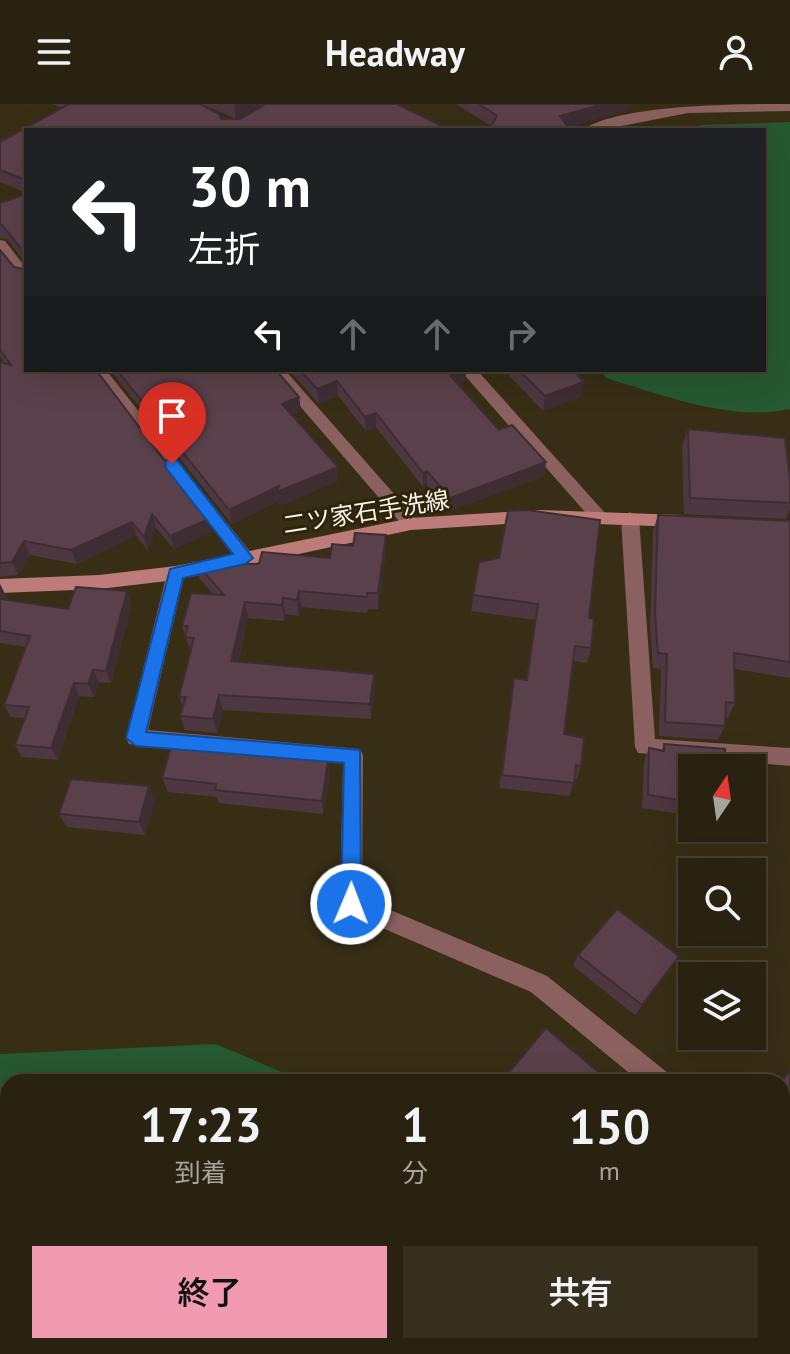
<!DOCTYPE html>
<html lang="ja">
<meta charset="utf-8">
<style>
:root{--surface:#2a2210;--page:#362f1e;--text:#f1f3f6;--muted:#a5a49f;--line:#463f30;--accent:#f19ab2}
body{margin:0;font-family:"PT Sans","Noto Sans JP",sans-serif;background:var(--page);color:var(--text);height:100vh;display:flex;flex-direction:column;font-size:30px;white-space:nowrap}
*{box-sizing:border-box;margin:0}
p{font-size:26px;color:var(--muted)}
.icon{flex:none;width:44px;height:44px;fill:none;stroke:currentColor;stroke-width:2;stroke-linecap:round;stroke-linejoin:round}
.map{position:relative;flex:1;overflow:hidden}
.details{position:absolute;left:0px;top:970px;width:790px;height:280px;display:flex;flex-direction:column;background:var(--surface);border-radius:24px 24px 0 0;box-shadow:0 8px 32px #0002,0 0 0 2px var(--line)}
.details>*{flex:none}
.guide{position:absolute;left:24px;top:24px;width:742px;height:244px;border-radius:0px;box-shadow:0 8px 32px #0002,0 0 0 2px var(--line);background:#202124;color:#fff;overflow:hidden}
.needle{width:52px;rotate:13deg}
.buttons{position:absolute;left:678px;top:650px;display:grid;gap:16px}
.buttons a{display:grid;place-items:center;width:88px;height:88px;border-radius:0px;background:var(--surface);box-shadow:0 8px 32px #0002,0 0 0 2px var(--line);font-size:40px}
.pin{position:absolute;display:grid;place-items:center;width:68px;height:68px;color:#fff;margin:-82px -34px;border-radius:50% 50% 50% 0;rotate:-45deg;box-shadow:0 0 8px #0007}
.pin .icon{rotate:45deg}
.me{position:absolute;width:88px;margin:-44px;rotate:1deg;stroke-linejoin:round;filter:drop-shadow(0 0 6px #0008)}
.turn{display:flex;align-items:center;gap:28px;height:168px;padding:0 32px;font-size:36px}
.turn .icon{width:104px;height:104px;stroke-width:2.5}
.turn b{display:block;font-size:56px;line-height:68px}
.lanes{display:flex;align-items:center;height:76px;padding:0 32px;background:#0003;justify-content:center;gap:40px;direction:ltr}
.lanes .off{opacity:.35}
.eta{display:flex;justify-content:space-evenly;align-items:center;height:136px;text-align:center}
.eta b{font-size:48px;font-weight:600;line-height:56px}
.action{display:flex;gap:16px;margin-top:auto;padding:16px 32px}
.action a{flex:1;height:92px;border-radius:0px;background:var(--accent);color:#111;font-size:32px;font-weight:600;line-height:92px;text-align:center}
.action a+a{background:var(--page);color:var(--text)}
header{display:flex;justify-content:space-between;align-items:center;height:104px;padding:0 32px;background:var(--surface);font-size:36px;font-weight:600}
.map>svg:first-child{display:block}
</style>
<header><svg class="icon" aria-label="menu" viewBox="0 0 24 24"><path d="M4 6h16M4 12h16M4 18h16"/></svg>Headway<svg class="icon" aria-label="person" viewBox="0 0 24 24"><circle cx="12" cy="8" r="4"/><path d="M4 21q1-7 8-7t8 7"/></svg></header>
<div class="map">
<svg width="790" height="1250" viewBox="0 0 790 1250">
<rect width="100%" height="100%" fill="#382e16"/>
<g fill="#26592f">
<path d="M790,18v287c-59,13 -127,-14 -184,-31l-5,-8h163v-240h-91l30,-5z"/>
<path d="M216,940l89,38h-297v264h689l11,8h-708v-300z"/>
</g>
<g fill="none" stroke-linecap="round" stroke-linejoin="round">
<g fill="#8b615f" fill-rule="evenodd">
<path d="M790,0v7l-102,2 -87,17h-19c39,-26 159,-26 208,-26z"/>
<path d="M0,136l5,1 21,27v13l-5,-1 -21,-27z"/>
<path d="M90,266h16l145,183 3,5 -3,5h-12z"/>
<path d="M269,266h16l132,150 3,4 -3,4h-12z"/>
<path d="M460,266h17l128,143 3,4 -3,4h-12z"/>
<path d="M630,408l9,6 16,221 135,9v18l-152,-13 -3,-6 -14,-229z"/>
<path d="M176,462l9,7 -37,157 212,19 3,6 -1,143 185,78 121,97 3,9h-31l-109,-90 -188,-81 -3,-7 3,-141 -214,-19 -3,-6 41,-165z"/>
</g>
<path fill="#bd7c79" fill-rule="evenodd" d="M539,406l143,5 9,6 -9,6 -143,-5 -128,8 -235,50 -77,9 -99,4v-14l99,-4 77,-9 235,-48z"/>
</g>
<g fill="#4d3740">
<path d="M52,0h148l21,15h19l25,-15 -29,15 -34,-15h195l53,26h-424v63l-26,-11v-40l62,-34z"/>
<path d="M456,0h177l-12,8 -53,15 -77,-1z"/>
<path d="M26,90v176l186,162 -38,17 -18,-21 -8,23 -12,-16 -59,29 -47,-9 -12,20 -18,2v-215l5,2 -5,-8v-106l14,17 9,2v-9l-16,-21 -7,-1v-35z"/>
<path d="M110,266h166l23,27 2,14 -9,4 46,52v14l-59,25 -1,-5 -46,23z"/>
<path d="M289,266h177l-1,11 -7,3 41,46 47,32 -2,14 -95,35 -22,-26 -4,2 -47,-60 -10,4 -28,-35 -19,8z"/>
<path d="M504,266h69l9,26 -39,15z"/>
<path d="M688,325l102,51v29l-4,10 -102,-5 -2,-68z"/>
<path d="M658,411l132,6v157l-55,-9v34l-7,15 -2,-1 -1,9 -7,14 -59,-4 2,-67 -8,-1 -3,-39 3,-98z"/>
<path d="M386,431v16l-8,58h-10l-1,4 -66,-6 -2,9 -14,-2 -1,7 -36,-3 -10,44 136,12 1,15 -4,30 -148,-9 -6,23 -32,-3 -5,-14 3,-8 -4,-11 12,-44 -9,-27 31,-32 -14,-16 -4,-16 64,2 71,-6 23,-12z"/>
<path d="M479,458l110,56 2,30 -4,15 -14,-2 -9,73 17,32 -4,13h-3l-4,17 -71,-8 15,-110 12,2 9,-60 -64,-9z"/>
<path d="M0,480l6,12 -2,3 64,10 64,-5 -21,79 -12,-1 -5,15 -15,-1 -21,64 -36,-3 -7,-12 10,-27 -14,-1 -7,-12 22,-58 -26,-4z"/>
<path d="M208,636l3,9 119,26 -7,39 -104,-11 -2,-6 -49,-5 -6,-14z"/>
<path d="M664,640l28,24v48l-50,-8 2,-46 5,-14 13,2z"/>
<path d="M149,682l6,14 -10,35 -78,-8 -8,-13z"/>
<path d="M578,851l101,1 -44,59 -62,-49z"/>
<path d="M790,966v39l-8,-6v-21h-2z"/>
<path d="M506,972l104,6h-106z"/>
</g>
<g fill="#3f2d34">
<path d="M236,0h30l-30,15 -2,-14z"/>
<path d="M603,0h30l-12,8 -62,18 1,-14z"/>
<path d="M456,266h10l-1,11 -18,6 1,-14z"/>
<path d="M337,277l1,15 -19,8 -2,-15z"/>
<path d="M584,278l-2,14 -39,15 2,-15z"/>
<path d="M299,293l2,14 -17,7 -2,-14z"/>
<path d="M376,309v14l-10,4 -1,-14z"/>
<path d="M546,358l-2,14 -95,35 1,-13z"/>
<path d="M338,363v14l-59,25 -1,-5 -46,23 -3,-14 50,-24z"/>
<path d="M427,367v14l-4,2v-14z"/>
<path d="M152,410l4,14 -8,23 -4,-14z"/>
<path d="M209,415l3,13 -38,17 -4,-13z"/>
<path d="M132,418l4,13 -59,29 -6,-14z"/>
<path d="M386,431v16l-8,58v-16z"/>
<path d="M24,437l6,14 -12,20 -6,-13z"/>
<path d="M0,480l6,12 -6,10z"/>
<path d="M127,487l5,13 -21,79 -5,-12z"/>
<path d="M299,487l2,16 -2,9 -2,-16z"/>
<path d="M283,494l2,16 -1,7 -2,-16z"/>
<path d="M245,498l3,16 -14,58 -3,-15z"/>
<path d="M93,566l6,12 -5,15 -6,-13z"/>
<path d="M374,570l1,15 -4,30 -1,-15z"/>
<path d="M74,579l5,13 -21,64 -7,-12z"/>
<path d="M219,591l4,15 -6,23 -4,-14z"/>
<path d="M328,657l2,14 -7,39 -1,-13z"/>
<path d="M149,682l6,14 -10,35 -6,-13z"/>
</g>
<g fill="#5a404a" stroke="#3f2d34" stroke-width="2">
<path d="M69,0h131l19,10 2,5h19l26,-15h131l53,26h-424v50l-26,-10v-28z"/>
<path d="M479,0h124l-43,12 10,14h-81l8,-14z"/>
<path d="M26,90v176h70l113,149 -39,17 -18,-22 -8,23 -12,-15 -61,28 -47,-9 -12,21 -12,1v-201l11,3 -11,-15v-100l14,17 9,2 1,-17 -22,-27 -2,-1v-21z"/>
<path d="M117,266h159l23,27 -17,7 56,63 -61,25 2,-6 -50,24z"/>
<path d="M300,266h156l-8,3 51,57 13,-5 34,37 -96,36 -23,-27 -4,2 -47,-60 -11,4 -28,-36 -20,8z"/>
<path d="M519,266h54l11,12 -39,14z"/>
<path d="M688,325l97,9 5,42v23l-100,-5z"/>
<path d="M527,406l73,10 -11,98 5,1 -3,29 -16,-2 -11,88 20,4 -3,28 -5,-1 -2,18 -72,-8 12,-97 13,2 11,-76 -65,-9 6,-33 20,-4 9,-47z"/>
<path d="M658,411l132,6v141l-56,-9 1,50 -9,-1 -1,24 -60,-4 2,-68 -9,-1 -3,-39z"/>
<path d="M355,429l31,2 -8,58h-11v4l-68,-6 -2,9 -14,-2 -1,7 -37,-3 -14,59 143,13 -4,30 -151,-9 -6,24 -33,-3 6,-19h-7l15,-59 -9,-1 3,-11h-6l9,-33 33,2 -29,-33 64,2 3,-12 68,6 2,-14 21,2z"/>
<path d="M76,483l51,4 -21,80 -13,-1 -5,14 -14,-1 -23,65 -36,-3 14,-38 -25,-2 26,-69 -30,-5v-32l68,10z"/>
<path d="M174,633l34,3 -2,8 122,13 -6,40 -107,-11 1,-6 -54,-6z"/>
<path d="M664,640l61,5v19h-33v34l-44,-7 1,-47 15,3z"/>
<path d="M71,675l78,7 -10,36 -80,-8z"/>
<path d="M617,805l62,47 -37,49 -64,-50z"/>
<path d="M546,924l64,54h-97l-7,-6z"/>
<path d="M790,967v30l-8,-6v-13z"/>
</g>
<path fill="#1a73e8" stroke="#114b97" stroke-width="2" d="M172,355l5,1 76,98 -8,6 -62,14 -37,154 214,18 1,154 -3,6h-14l-3,-6 3,-141 -208,-17 -10,-8 44,-169 63,-15 -67,-86v-8z"/>
<g text-anchor="middle" dominant-baseline="central" stroke-width="6" stroke-linejoin="round" paint-order="stroke">
<g font-size="24" fill="#fbf4e6" stroke="#2e240c">
<text transform="translate(366 408) rotate(-9)">二ツ家石手洗線</text>
</g>
</g>
</svg>
<div class="buttons">
<a><svg class="needle" viewBox="-14 -14 28 28"><path d="M0-13l5 13h-10z" fill="#e53935"/><path d="M0 13l5-13h-10z" fill="#a5a49f"/></svg></a>
<a><svg class="icon" aria-label="search" viewBox="0 0 24 24"><circle cx="10" cy="10" r="6"/><path d="M15 15l6 6"/></svg></a>
<a><svg class="icon" aria-label="layers" viewBox="0 0 24 24"><path d="M12 4l9 5-9 5-9-5zM3 14l9 5 9-5"/></svg></a>
</div>
<div class="pin" style="left:172px;top:360px;background:#d93025"><svg class="icon" aria-label="arrive" viewBox="0 0 24 24"><path d="M6 21V4h12l-3 4 3 4H6"/></svg></div>
<svg class="me" style="left:351px;top:800px" viewBox="-20 -20 40 40"><circle r="17" fill="#1a73e8" stroke="#fff" stroke-width="3"/><path d="M0-11L8 9 0 5-8 9z" fill="#fff"/></svg>
<div class="guide">
<div class="turn"><svg class="icon" aria-label="left" viewBox="0 0 24 24"><path d="M17 20v-9H6M10 6l-5 5 5 5"/></svg><div><b>30 m</b>左折</div></div>
<div class="lanes"><svg class="icon" aria-label="left" viewBox="0 0 24 24"><path d="M17 20v-9H6M10 6l-5 5 5 5"/></svg><svg class="icon off" aria-label="ahead" viewBox="0 0 24 24"><path d="M12 20V5M6 11l6-6 6 6"/></svg><svg class="icon off" aria-label="ahead" viewBox="0 0 24 24"><path d="M12 20V5M6 11l6-6 6 6"/></svg><svg class="icon off" aria-label="right" viewBox="0 0 24 24"><path d="M7 20v-9h11M14 6l5 5-5 5"/></svg></div>
</div>
<section class="details">
<div class="eta">
<div><b>17:23</b><p>到着</p></div>
<div><b>1</b><p>分</p></div>
<div><b>150</b><p>m</p></div>
</div>
<div class="action"><a>終了</a><a>共有</a></div>
</section>
</div>
